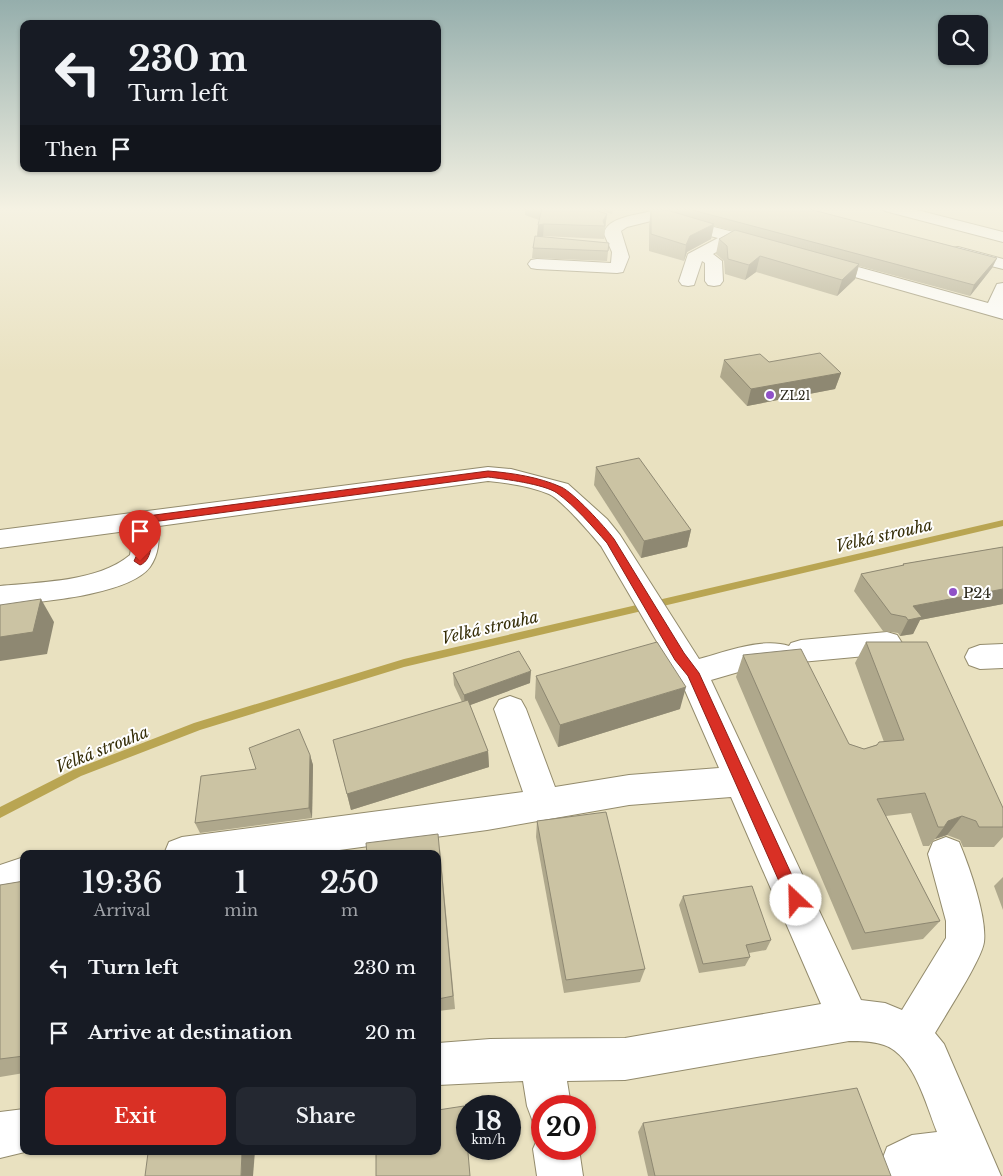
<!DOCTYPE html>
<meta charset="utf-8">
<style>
:root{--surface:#171b24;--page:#242831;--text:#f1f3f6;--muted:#9ea1a6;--accent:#d93025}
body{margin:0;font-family:"Libre Baskerville",serif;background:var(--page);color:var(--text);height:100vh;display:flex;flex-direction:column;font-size:19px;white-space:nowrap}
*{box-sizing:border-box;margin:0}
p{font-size:16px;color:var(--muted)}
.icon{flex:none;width:28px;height:28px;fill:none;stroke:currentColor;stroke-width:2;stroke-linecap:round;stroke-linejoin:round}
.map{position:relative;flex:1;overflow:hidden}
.sheet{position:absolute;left:20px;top:850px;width:421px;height:305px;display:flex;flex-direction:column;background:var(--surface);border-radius:10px;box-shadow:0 1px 4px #0004}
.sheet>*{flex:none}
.guide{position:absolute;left:20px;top:20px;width:421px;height:152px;border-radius:10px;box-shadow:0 1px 4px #0004;background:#171b24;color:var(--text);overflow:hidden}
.fabs{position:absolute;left:938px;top:15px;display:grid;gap:10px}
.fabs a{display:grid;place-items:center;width:50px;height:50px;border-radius:10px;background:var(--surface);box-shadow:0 1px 4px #0004;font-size:25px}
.speed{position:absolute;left:456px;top:1095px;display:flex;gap:10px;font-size:25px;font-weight:700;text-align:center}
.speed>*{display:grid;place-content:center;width:65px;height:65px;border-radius:50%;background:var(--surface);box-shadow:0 1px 4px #0004;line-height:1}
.speed small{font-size:12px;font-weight:400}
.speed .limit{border:8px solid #d22;background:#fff;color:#111}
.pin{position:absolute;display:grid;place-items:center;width:42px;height:42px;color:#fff;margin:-51px -21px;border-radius:50% 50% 50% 0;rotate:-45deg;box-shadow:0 0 5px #0007}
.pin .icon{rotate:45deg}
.me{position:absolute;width:55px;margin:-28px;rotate:336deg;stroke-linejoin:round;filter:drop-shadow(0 0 4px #0008)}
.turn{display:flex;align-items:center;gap:18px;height:105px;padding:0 25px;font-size:22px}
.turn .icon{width:65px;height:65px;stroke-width:2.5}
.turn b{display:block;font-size:35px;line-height:42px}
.then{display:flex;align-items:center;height:48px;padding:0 25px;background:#0003;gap:10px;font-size:19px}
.eta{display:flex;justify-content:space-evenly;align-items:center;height:85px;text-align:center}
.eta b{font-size:30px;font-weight:600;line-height:35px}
.cta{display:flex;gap:10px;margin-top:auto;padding:10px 25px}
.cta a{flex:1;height:58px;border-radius:10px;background:var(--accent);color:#fff;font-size:20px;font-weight:600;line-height:58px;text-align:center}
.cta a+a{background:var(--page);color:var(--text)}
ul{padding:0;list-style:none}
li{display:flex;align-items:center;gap:15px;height:65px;padding:0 25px}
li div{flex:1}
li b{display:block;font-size:19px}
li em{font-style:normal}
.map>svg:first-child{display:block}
</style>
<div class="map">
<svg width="1003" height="1176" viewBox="0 0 1003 1176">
<rect width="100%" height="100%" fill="#e9e1c0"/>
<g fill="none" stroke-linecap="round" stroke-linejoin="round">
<path fill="#b9a552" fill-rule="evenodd" d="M1003,520v6l-599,141 -204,63 -119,46 -81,42v-11l73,-37 121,-47 210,-64z"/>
<defs>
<g id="minor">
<path d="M882,208h27l94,24v10l-118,-31z"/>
<path d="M651,211l118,30 2,4 -2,4 -6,1 -29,-8 -21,12 9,7 1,20 -3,4 -6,1 -6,-1 -3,-4v-18l-3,-2 -8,24 -6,1 -6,-1 -3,-4 9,-27 30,-16 -67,-17 -24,6 -6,4 8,26 -6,15 -6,1 -80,-4 -6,-1 -3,-4 3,-4 6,-1 74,4 1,-11 -8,-18c2,-17 34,-19 47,-23z"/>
<path d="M958,247l45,12v10l-51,-13 -2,-4 2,-4z"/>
<path d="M822,257l166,46 9,-19 6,-1v36l-187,-53 -3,-4 3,-4z"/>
<path d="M488,467l23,2 57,15 39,35 13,16 79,124c26,-7 64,-22 90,-13l2,-3 10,-3 86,-8 10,3 5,8 -5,8 -10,3 -86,8 -10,-3 -2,3 -47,9 -31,9 150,320 24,3 17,7 44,-72v-17l-18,-67 5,-12 13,-5 13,5c10,24 28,74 25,100 -2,17 -38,72 -49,91l9,11 57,132h-125l11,-29 25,-12 25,-3c-11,-27 -23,-77 -53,-87 -11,-4 -24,-4 -35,-4l-224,39 -58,1 4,25h-29v19l-9,-3 -6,-16 -4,-25 -85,4v-42l52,-4 135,-1 196,-34 -90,-207 -102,8 -142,25 -177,24h-146l5,-12 13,-5 341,-45 -29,-83 5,-9 11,-4 11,4 5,9 29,78 74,-12 90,-7 -39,-89 -10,-15 -69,-118c-9,-11 -40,-47 -52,-52 -19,-8 -41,-11 -61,-13l-329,45c0,15 0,28 -9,41 -22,29 -114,35 -150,39v-20c40,-4 98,-4 130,-31l4,-25 -134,18v-18z"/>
<path d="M1003,644v24l-23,1 -11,-4 -4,-8 4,-8 11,-4z"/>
<path d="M24,857v36l-24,8v-36z"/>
<path d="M24,1109v42h5l-29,7v-46z"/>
<path d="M542,1132v17h37l4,27h-46l-4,-27 7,-16z"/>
</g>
</defs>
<use href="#minor" stroke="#938b6c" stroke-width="2"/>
<use href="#minor" fill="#fff" fill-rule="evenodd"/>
</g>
<g fill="#afa88c">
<path d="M525,208h65l17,6 -3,25 -61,-3 -2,1 68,6 -2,18 -75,-3 1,-10 4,-11 2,-17 -14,-5z"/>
<path d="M594,208h19l-1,6z"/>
<path d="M649,208h156l192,50 -5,10 -22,28 -111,-30 -4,13 -18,17 -81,-24 -11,8 -20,-6 -1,-13 -8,-7 3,-15 14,-8 -19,-5 -3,13 -24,13 -3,9 -35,-10v-26l2,-15h-2z"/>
<path d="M724,360l45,2 72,11 -6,16 -88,17 -27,-29z"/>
<path d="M596,467l95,63 -4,17 -46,11 -47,-73z"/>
<path d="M1003,547v57l-83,16 -7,14 -13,2 -2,-3 -15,-2 -29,-40 7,-17 41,-8 1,-2z"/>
<path d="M866,642l137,166v29l-9,10h-31l-3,-7 -13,-5 -12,4 -6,7h-6l-12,-33 -25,3 54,105 -17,18 -71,11 -116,-273 7,-22 106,89 15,5 20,-7 -29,-79z"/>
<path d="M453,673l77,10 -60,22 18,46 1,16 -138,43 -18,-70 129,-38 -8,-17z"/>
<path d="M536,676l144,33 -122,38 -23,-49z"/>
<path d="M310,755l3,10 -1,53 -112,15 -5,-10 61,-54z"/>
<path d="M537,821l108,148 -5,13 -76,11 -28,-156z"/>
<path d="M440,849l15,160 -17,2v-157z"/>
<path d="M1003,877v33l-9,-24z"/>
<path d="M24,881v192l-24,4v-192z"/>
<path d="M683,896l88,44 -5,10 -17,3 1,4 -5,9 -46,7 -20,-68z"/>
<path d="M643,1123l248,53h-243l-10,-44z"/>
</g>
<g fill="#8e8872">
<path d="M607,214l-2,13 -2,-6z"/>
<path d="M544,224l-1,12 -6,2 1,-13z"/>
<path d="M714,224l-3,15 -24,13 -3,9 2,-16 4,-9z"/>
<path d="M760,256l-4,16 -11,8 4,-15z"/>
<path d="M997,258l-5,10 -22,28 4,-11z"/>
<path d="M859,264l-4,15 -18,17 5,-16z"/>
<path d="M841,373l-6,16 -88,17 4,-17z"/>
<path d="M691,530l-4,17 -46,11 3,-17z"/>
<path d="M1003,589v15l-83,16 -7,14 -13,2 8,-16 5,-14z"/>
<path d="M41,599l13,23 -7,32 -47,7v-24z"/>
<path d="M531,671l-1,12 -65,24 -1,-12z"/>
<path d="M686,687l-6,22 -122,38 2,-22z"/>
<path d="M488,751l1,16 -138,43 -4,-16z"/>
<path d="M310,755l3,10 -1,53 -3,-10z"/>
<path d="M962,816l-15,19 -12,4 9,-12 4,-6z"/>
<path d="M242,1151h13l-2,25h-12z"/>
</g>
<g fill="#cbc3a3" stroke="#8e8872">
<path d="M542,208h48l17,6 -4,7 2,5 -61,-2 -6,1z"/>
<path d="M685,208h120l192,50 -23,27z"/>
<path d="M651,209l19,2 44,13 -24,12 -4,9 -35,-11z"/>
<path d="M735,230l124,34 -17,16 -82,-24 -11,9 -21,-6 -1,-13 -8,-7z"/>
<path d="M535,236l74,7 -1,8 -75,-3z"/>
<path d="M820,353l21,20 -90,16 -27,-29 36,-6 9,8z"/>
<path d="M639,458l52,72 -47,11 -48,-74z"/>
<path d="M1003,547v42l-90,17 9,11 -14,3 -2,-3 -15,-3 -30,-40 43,-9 -1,-1z"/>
<path d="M41,599l-8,33 -33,5v-32z"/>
<path d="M657,642l29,45 -126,38 -24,-49z"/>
<path d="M866,642h61l76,166v19h-24l-3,-6 -14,-5 -14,5 -4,6h-6l-13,-34 -48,6 63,122 -75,12 -122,-278 58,-6 48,95 15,5 13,-4 2,-3 25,-2z"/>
<path d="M519,651l12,20 -67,24 -11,-22z"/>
<path d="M468,700l20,51 -141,43 -14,-54z"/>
<path d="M299,729l11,26 -1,53 -114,15 6,-47 55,-7 -7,-21z"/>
<path d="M606,812l39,157 -79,11 -29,-159z"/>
<path d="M438,834l15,162 -15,3v-145h-71l-1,-11z"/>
<path d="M262,851v3h-22z"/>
<path d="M24,881v175l-24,3v-174z"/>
<path d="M752,886l19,54 -25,5 4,12 -47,7 -20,-68z"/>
<path d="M857,1088l34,88h-236l-12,-53z"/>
<path d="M464,1106l6,70h-94v-25h62v-41z"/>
<path d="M160,1151h82l-1,25h-96l3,-23z"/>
</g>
<linearGradient id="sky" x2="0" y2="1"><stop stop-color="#95aeac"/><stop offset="0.56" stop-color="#f5f2e3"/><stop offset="1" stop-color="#f5f2e3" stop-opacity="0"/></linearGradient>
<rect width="1003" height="373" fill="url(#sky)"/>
<path fill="#d93025" stroke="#8d1f18" d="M488,471c24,2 51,6 73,16 12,5 44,40 53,52l70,114 15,20 102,222 2,5 -2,6 -5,2 -6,-2 -102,-230 -13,-16 -68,-117c-15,-17 -32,-37 -50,-50 -13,-9 -53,-14 -69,-16l-336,45c0,12 2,38 -12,43l-6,-4 6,-13 2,-29 5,-3z"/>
<g fill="#9051c7" stroke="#fff" stroke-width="2">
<circle cx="770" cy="395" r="5"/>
<circle cx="953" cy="592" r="5"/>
</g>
<g text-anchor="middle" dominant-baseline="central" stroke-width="4" stroke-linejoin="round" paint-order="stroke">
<g font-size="12" fill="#292619" stroke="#fff" text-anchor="start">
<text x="780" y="395">ZL21</text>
</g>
<g font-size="15" fill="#292619" stroke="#fff" text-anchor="start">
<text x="963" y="592">P24</text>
</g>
<g font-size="16" font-style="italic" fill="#362e08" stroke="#fff">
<text transform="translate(884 535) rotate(-13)">Velká strouha</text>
<text transform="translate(490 627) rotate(-13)">Velká strouha</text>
<text transform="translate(102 749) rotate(-22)">Velká strouha</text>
</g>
</g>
</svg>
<div class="fabs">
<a><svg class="icon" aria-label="search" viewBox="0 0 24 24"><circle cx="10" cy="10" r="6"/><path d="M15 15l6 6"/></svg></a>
</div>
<div class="speed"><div>18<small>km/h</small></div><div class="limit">20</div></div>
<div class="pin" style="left:140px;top:561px;background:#d93025"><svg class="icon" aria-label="arrive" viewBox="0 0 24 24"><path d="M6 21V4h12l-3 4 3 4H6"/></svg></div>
<svg class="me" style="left:796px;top:900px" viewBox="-20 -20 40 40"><circle r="19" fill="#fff"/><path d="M0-13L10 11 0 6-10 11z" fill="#d93025"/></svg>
<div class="guide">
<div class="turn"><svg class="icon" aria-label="left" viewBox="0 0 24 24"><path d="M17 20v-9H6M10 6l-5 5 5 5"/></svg><div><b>230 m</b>Turn left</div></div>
<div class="then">Then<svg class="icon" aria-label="arrive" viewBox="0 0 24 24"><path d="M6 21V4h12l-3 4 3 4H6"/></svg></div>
</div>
<section class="sheet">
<div class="eta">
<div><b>19:36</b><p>Arrival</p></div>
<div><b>1</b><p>min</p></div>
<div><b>250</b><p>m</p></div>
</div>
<ul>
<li><svg class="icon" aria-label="left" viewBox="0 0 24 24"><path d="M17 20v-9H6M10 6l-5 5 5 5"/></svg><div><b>Turn left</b></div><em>230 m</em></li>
<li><svg class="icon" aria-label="arrive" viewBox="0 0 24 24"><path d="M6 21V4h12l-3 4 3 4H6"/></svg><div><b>Arrive at destination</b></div><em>20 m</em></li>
</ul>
<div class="cta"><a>Exit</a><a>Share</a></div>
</section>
</div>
